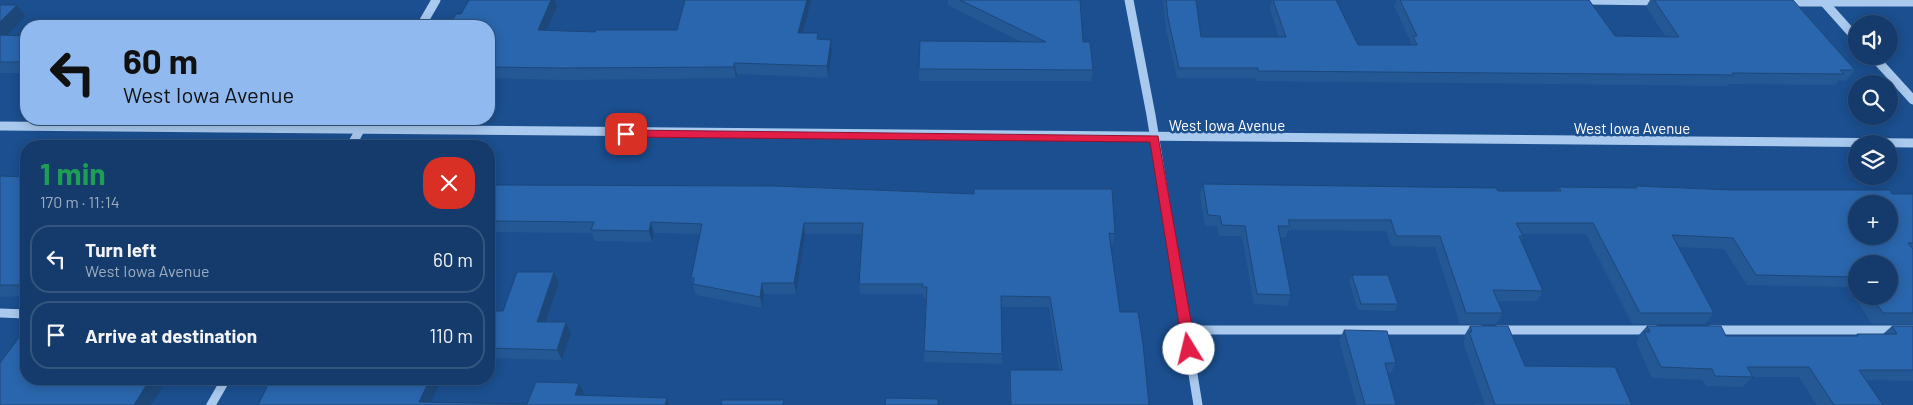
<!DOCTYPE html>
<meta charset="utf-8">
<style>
:root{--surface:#143b6b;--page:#1d4271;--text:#f1f3f6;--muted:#9dadc1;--line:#33557e}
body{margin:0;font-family:Barlow,sans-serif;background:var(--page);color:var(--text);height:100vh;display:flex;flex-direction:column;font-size:19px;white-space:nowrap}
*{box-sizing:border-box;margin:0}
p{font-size:16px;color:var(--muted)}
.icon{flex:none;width:28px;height:28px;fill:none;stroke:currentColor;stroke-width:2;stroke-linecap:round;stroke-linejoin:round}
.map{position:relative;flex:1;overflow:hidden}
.sheet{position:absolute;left:20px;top:140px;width:475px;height:245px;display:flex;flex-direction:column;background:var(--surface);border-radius:20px;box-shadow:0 2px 12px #0003,0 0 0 1px var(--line)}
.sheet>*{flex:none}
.top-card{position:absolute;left:20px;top:20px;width:475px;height:105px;border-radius:20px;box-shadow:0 2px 12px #0003,0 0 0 1px var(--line);background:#90b9f0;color:#111;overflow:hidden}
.controls{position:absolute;left:1848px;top:15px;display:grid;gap:10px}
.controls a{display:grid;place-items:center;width:50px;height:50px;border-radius:50%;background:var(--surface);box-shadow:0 2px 12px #0003,0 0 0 1px var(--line);font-size:25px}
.pin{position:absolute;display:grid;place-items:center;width:42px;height:42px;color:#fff;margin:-21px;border-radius:10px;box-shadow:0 2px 8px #0006}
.me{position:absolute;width:55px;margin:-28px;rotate:351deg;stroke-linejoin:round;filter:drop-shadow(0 0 4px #0008)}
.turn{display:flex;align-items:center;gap:18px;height:105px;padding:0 20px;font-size:22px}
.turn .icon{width:65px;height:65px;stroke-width:2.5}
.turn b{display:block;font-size:35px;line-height:42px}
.round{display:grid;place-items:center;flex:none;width:52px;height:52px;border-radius:20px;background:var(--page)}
.headline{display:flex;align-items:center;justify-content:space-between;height:85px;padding:0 20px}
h1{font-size:30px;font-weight:700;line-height:38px;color:#1e9e55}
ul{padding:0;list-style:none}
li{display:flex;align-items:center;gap:15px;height:68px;margin:0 10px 8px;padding:0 10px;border:2px solid var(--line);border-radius:20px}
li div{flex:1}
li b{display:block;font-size:19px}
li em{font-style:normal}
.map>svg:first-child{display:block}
</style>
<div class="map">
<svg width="1913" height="405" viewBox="0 0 1913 405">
<rect width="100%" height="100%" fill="#1b4f8f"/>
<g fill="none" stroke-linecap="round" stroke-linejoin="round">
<g stroke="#a9c9ee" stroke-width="9">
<path d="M1129,0l22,115 47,290"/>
<path d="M1585,0l82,1"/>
<path d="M1823,1l33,37"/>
<path d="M1783,2h130"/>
<path d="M421,26l15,-26"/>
<path d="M1873,56l40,44"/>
<path d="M0,126l1913,17"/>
<path d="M351,146l15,-27"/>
<path d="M0,313l26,1"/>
<path d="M1186,330h294"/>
<path d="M1498,330h157"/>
<path d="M1711,330h202"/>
<path d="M211,405l15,-26"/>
</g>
</g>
<g fill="#245895" fill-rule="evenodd">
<path d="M469,0h86l2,7 -10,23 48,2 82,-2 8,-30h126v2l-9,31 17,6 13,12 -4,27 -91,-4 -1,4 -171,2 -76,-2v-52l-28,-12z"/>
<path d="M948,0h132l3,42 10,28 -2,11h-172v-12l103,-27 -74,-37z"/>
<path d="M1163,0h33l5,37h78l-9,-28 2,-9h64l22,45h52l1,-3 -17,-36 3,-6h192l26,36 51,1 -20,-30 4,-7h4l201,70 -9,11 -7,-1 -4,5 -107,-1 -2,2 -470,-5 -1,-3h-78l-11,-49z"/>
<path d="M0,5h17l9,11 -19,19 19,1v37h-26z"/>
<path d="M0,176l26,1v119l-26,1z"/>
<path d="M1203,184l295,7h58l3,-4 75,1 2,-2 96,4 181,4v130h-41l-24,-37 -101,-2 -23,-36 -46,-2 36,66 -9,11h-73l-46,-90h-64l1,2 -2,4 22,51 -6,10h-40l6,12 -7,11h-36l-25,-77 -44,-1 -5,-15 -98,-1 -2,7h-6l11,58 -4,11 -33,-2 -12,-68h-23l-2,-10h-12l-5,-31zM1856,264l33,32h-33z"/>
<path d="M489,185l626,49 -2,10h-3l10,68 29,93h-139l-1,-25 1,-10h49l-10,-63h-48l1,47v10l-78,-2v-11l2,-53h-3v-4h-63l-1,-10 4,-50h-58l-9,60h-32l-2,14 -66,-13 -5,-17 9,-44 -46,-1 -2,9 -57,-1 -3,-8 -99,-1 -4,12z"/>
<path d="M554,272l5,11 -13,39h20l5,11 -9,27 -73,-2v-47h14z"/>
<path d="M1352,275l46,29 -3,7 -37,-1 -9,-28z"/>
<path d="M1470,326l55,40 107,39h-157v-1l10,1 -22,-63 2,-3 -1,-3z"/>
<path d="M1647,326l79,10h129l2,-2h26l9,-8h21v55l-47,-1 17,25h-66l-18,-28h-47l-9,10 -37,-1 -4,-6 -50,-2 -16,-36 3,-4 -1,-2z"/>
<path d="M1344,330l52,33 -5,10h-4l9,32h-39l-18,-65z"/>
</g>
<g fill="#1d4779">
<path d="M551,0h4l2,7 -15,34 -4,-11z"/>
<path d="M807,0h4v2l-12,43 -1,-12z"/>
<path d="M17,5l9,11 -26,27v-21z"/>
<path d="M831,40l1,11 -4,27 -1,-12z"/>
<path d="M734,63l3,11 -1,4 -2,-11z"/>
<path d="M489,222l4,10 -4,12z"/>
<path d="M651,222l3,11 -2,9 -3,-11z"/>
<path d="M804,223l1,11 -9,60 -2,-11z"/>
<path d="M554,272l5,11 -17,50 -5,-11z"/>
<path d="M762,283l2,11 -2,14 -2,-11z"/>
<path d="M566,322l5,11 -9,27 -5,-10z"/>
<path d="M150,379h3l9,9 -11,17h-17z"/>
<path d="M430,379h11l-11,26 -11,-3z"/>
<path d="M579,383l5,10 -4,12 -5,-10z"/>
<path d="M667,398l2,7h-4z"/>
</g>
<g fill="#2a66ad" stroke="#1d4779" fill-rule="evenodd">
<path d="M469,0h82l-13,30 57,2 1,-2h81l8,-30h122l-9,33h20l-1,6 14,1 -4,26 -93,-3v4l-173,1 -72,-1v-41h-40l7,-12h5z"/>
<path d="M960,0h120l3,42h7l3,28 -174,-1 1,-28 126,1z"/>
<path d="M1166,0h30l5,37h85l-13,-37h63l22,45h59l-4,-9h4l-17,-36h189l26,36 64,1 -25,-37h139l62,70h-15l4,4 -112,-1 2,2 -476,-4v-3h-79l-11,-50z"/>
<path d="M0,5h17l-17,17z"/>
<path d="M0,35l26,1v26h-26z"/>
<path d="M0,176l26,1v108h-26z"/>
<path d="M1203,184l293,4 2,3h63l-2,-4 78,1 -1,-2 96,4h158l2,4h21v49h-5l5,6v64h-30l-12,-17h18v-32h-33v13l-100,-2 -23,-37 -61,-3 42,78h-74l-47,-90h-77l7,13h-4l24,55 -50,-1 10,23h-37l-26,-77h-44l-5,-16h-103l2,6h-12l13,69 -34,-1 -12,-68 -23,-1 -2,-9 -12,-1zM1856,204h33v32h-33z"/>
<path d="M489,185l286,1 199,8v-5h138l3,45 -6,-1 11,79h18l5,32 6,61h-138l-1,-35h52l-12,-73 -49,-1 1,58 -78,-3 3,-64h-5l1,-3h-64l4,-61h-59l-10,60h-32l-2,14 -67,-13 1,-6h-3l11,-54 -51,-2 -2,9 -58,-1 3,-8 -105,-1z"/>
<path d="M517,272h37l-17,50h29l-9,28 -68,-2v-37h14z"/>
<path d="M1352,275h36l10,29h-37z"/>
<path d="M1470,326h38l17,40 90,1 17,38h-137l-26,-73h3z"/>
<path d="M1647,326h74l5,10h132l-1,-2h40l-5,-8h21v44h-54l24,35h-49l-25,-38h-62l6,10 -38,-1 -3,-7 -51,-2 -17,-35h6z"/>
<path d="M26,328v51h124l-16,26h-134v-42z"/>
<path d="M1344,330l43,1 9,32h-11l11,42h-31z"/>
<path d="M271,379h159l-11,23 108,2 9,-22 43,1 -4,12 92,3 -2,7h-407z"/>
<path d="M886,398l52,1v6h-53z"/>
<path d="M722,400h62l-1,5h-62z"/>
</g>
<path fill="#e11d48" stroke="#92132f" d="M626,130l532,6 38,213 -7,5 -6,-5 -33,-207 -524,-5 -5,-3z"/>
<g text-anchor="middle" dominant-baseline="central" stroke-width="5" stroke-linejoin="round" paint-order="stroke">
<g font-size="15" fill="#fff" stroke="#1b4f8f">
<text x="1227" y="125">West Iowa Avenue</text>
<text x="1632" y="128">West Iowa Avenue</text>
</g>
</g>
</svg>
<div class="controls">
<a><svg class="icon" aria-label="sound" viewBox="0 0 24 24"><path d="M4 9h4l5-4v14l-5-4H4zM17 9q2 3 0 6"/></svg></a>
<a><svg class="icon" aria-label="search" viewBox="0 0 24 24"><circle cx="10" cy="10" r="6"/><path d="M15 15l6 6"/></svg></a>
<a><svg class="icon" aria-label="layers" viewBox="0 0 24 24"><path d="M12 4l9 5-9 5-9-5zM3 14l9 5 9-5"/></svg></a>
<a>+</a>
<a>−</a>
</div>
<div class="pin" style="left:626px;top:134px;background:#d93025"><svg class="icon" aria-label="arrive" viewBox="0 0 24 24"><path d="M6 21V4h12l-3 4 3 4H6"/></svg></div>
<svg class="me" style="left:1189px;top:349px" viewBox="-20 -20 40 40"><circle r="19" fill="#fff"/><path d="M0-13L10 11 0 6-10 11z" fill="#e11d48"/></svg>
<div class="top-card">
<div class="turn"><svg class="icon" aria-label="left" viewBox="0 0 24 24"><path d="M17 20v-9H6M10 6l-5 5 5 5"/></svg><div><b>60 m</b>West Iowa Avenue</div></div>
</div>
<section class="sheet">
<div class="headline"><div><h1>1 min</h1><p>170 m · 11:14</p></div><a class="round" style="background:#d93025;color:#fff"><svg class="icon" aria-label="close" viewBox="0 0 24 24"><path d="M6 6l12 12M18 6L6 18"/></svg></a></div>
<ul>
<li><svg class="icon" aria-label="left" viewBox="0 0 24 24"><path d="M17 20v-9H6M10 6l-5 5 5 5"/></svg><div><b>Turn left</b><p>West Iowa Avenue</p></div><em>60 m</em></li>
<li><svg class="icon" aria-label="arrive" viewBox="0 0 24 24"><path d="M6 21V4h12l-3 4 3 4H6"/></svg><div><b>Arrive at destination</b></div><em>110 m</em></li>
</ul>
</section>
</div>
